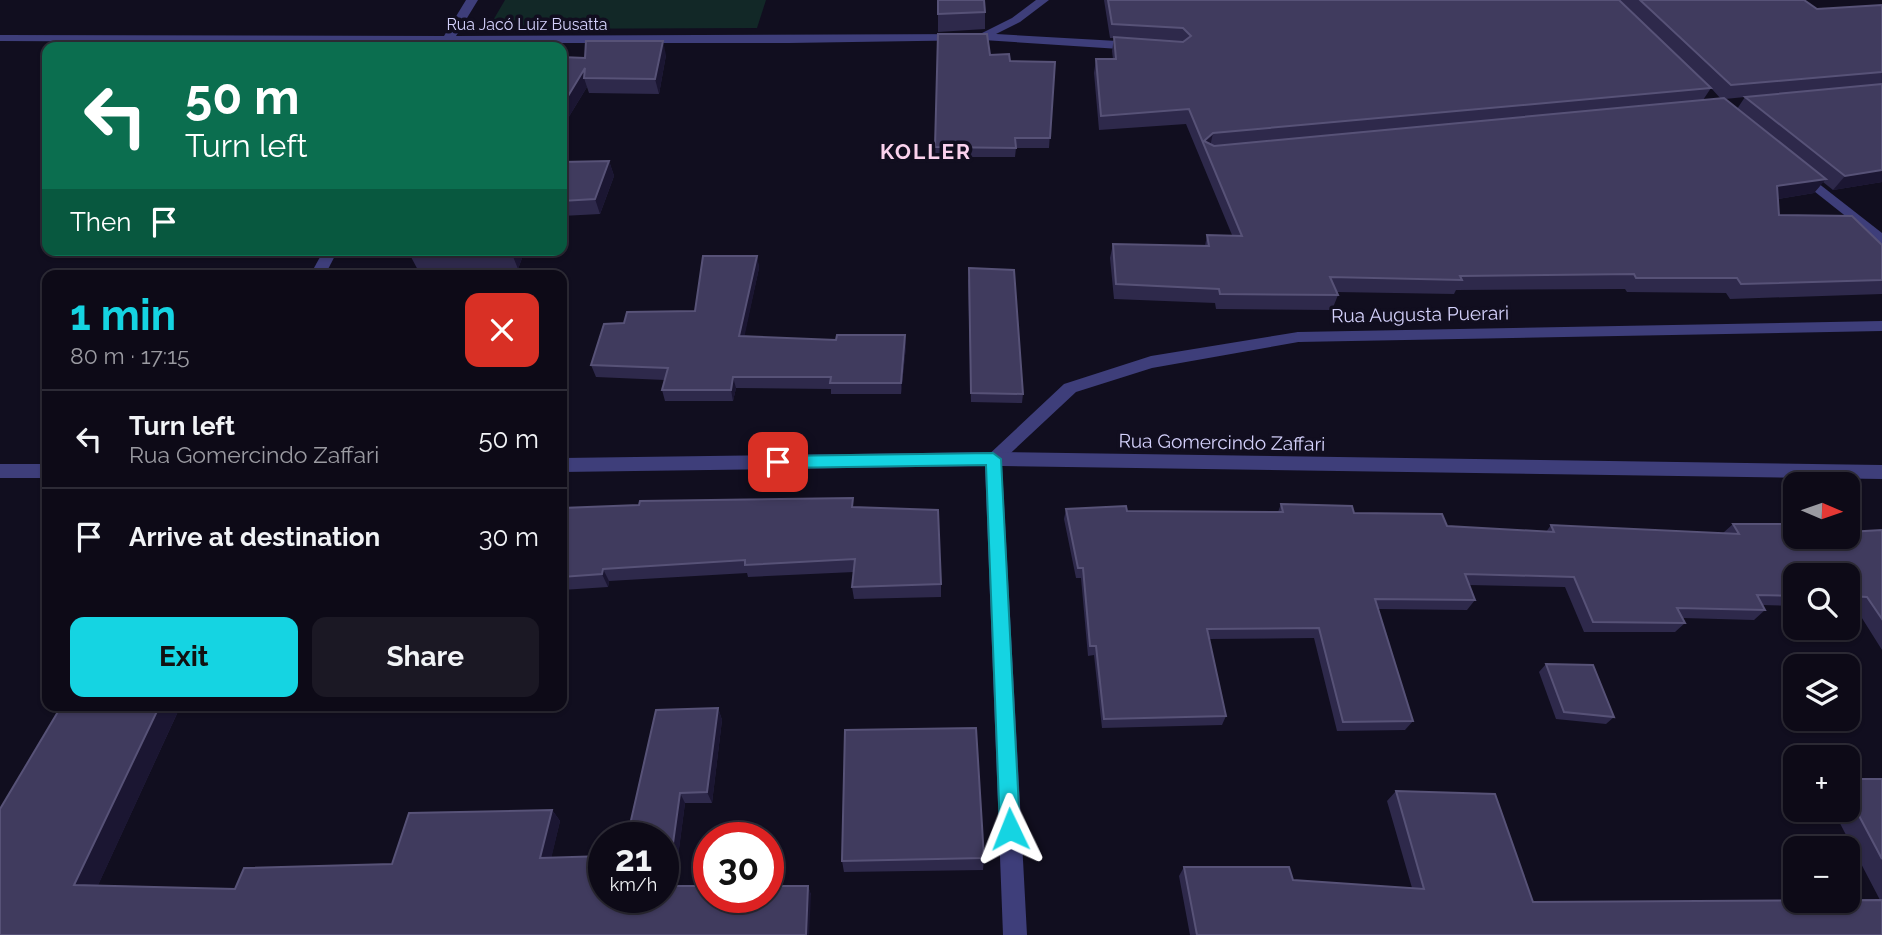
<!DOCTYPE html>
<meta charset="utf-8">
<style>
:root{--surface:#0d0a17;--page:#1b1824;--text:#f1f3f6;--muted:#9a9aa1;--line:#2d2b36;--accent:#15d4e2}
body{margin:0;font-family:Raleway,sans-serif;background:var(--page);color:var(--text);height:100vh;display:flex;flex-direction:column;font-size:26px;white-space:nowrap}
*{box-sizing:border-box;margin:0}
p{font-size:23px;color:var(--muted)}
.icon{flex:none;width:38px;height:38px;fill:none;stroke:currentColor;stroke-width:2;stroke-linecap:round;stroke-linejoin:round}
.map{position:relative;flex:1;overflow:hidden}
.panel{position:absolute;left:42px;top:270px;width:525px;height:441px;display:flex;flex-direction:column;background:var(--surface);border-radius:14px;box-shadow:0 2px 5px #0004,0 0 0 2px var(--line)}
.panel>*{flex:none}
.guide{position:absolute;left:42px;top:42px;width:525px;height:214px;border-radius:14px;box-shadow:0 2px 5px #0004,0 0 0 2px var(--line);background:#0b6e4f;color:#fff;overflow:hidden}
.needle{width:46px;rotate:92deg}
.controls{position:absolute;left:1783px;top:472px;display:grid;gap:14px}
.controls a{display:grid;place-items:center;width:77px;height:77px;border-radius:14px;background:var(--surface);box-shadow:0 2px 5px #0004,0 0 0 2px var(--line);font-size:35px}
.speed{position:absolute;left:588px;top:822px;display:flex;gap:14px;font-size:35px;font-weight:700;text-align:center}
.speed>*{display:grid;place-content:center;width:91px;height:91px;border-radius:50%;background:var(--surface);box-shadow:0 2px 5px #0004,0 0 0 2px var(--line);line-height:1}
.speed small{font-size:18px;font-weight:400}
.speed .limit{border:10px solid #d22;background:#fff;color:#111}
.pin{position:absolute;display:grid;place-items:center;width:60px;height:60px;color:#fff;margin:-30px;border-radius:14px;box-shadow:0 4px 10px #0006}
.me{position:absolute;width:77px;margin:-38px;rotate:358deg;stroke-linejoin:round;filter:drop-shadow(0 0 5px #0008)}
.turn{display:flex;align-items:center;gap:24px;height:147px;padding:0 28px;font-size:32px}
.turn .icon{width:91px;height:91px;stroke-width:2.5}
.turn b{display:block;font-size:49px;line-height:60px}
.then{display:flex;align-items:center;height:66px;padding:0 28px;background:#0003;gap:14px;font-size:26px}
.round{display:grid;place-items:center;flex:none;width:74px;height:74px;border-radius:14px;background:var(--page)}
.summary{display:flex;align-items:center;justify-content:space-between;height:119px;padding:0 28px}
h1{font-size:42px;font-weight:700;line-height:52px;color:var(--accent)}
.button{display:flex;gap:14px;margin-top:auto;padding:14px 28px}
.button a{flex:1;height:80px;border-radius:14px;background:var(--accent);color:#111;font-size:28px;font-weight:700;line-height:80px;text-align:center}
.button a+a{background:var(--page);color:var(--text)}
ul{padding:0;list-style:none}
li{display:flex;align-items:center;gap:21px;height:98px;padding:0 28px;border-top:2px solid var(--line)}
li div{flex:1}
li b{display:block;font-size:26px}
li em{font-style:normal}
.map>svg:first-child{display:block}
</style>
<div class="map">
<svg width="1882" height="935" viewBox="0 0 1882 935">
<rect width="100%" height="100%" fill="#110e1f"/>
<path fill="#122827" d="M505,0h261l-9,28 -269,1z"/>
<g fill="none" stroke-linecap="round" stroke-linejoin="round">
<path fill="#3e3e7a" fill-rule="evenodd" d="M1298,332l6,1 2,4 -2,4 -152,27 -76,24 -77,72h-12l-3,-5 80,-75 87,-28z"/>
<g fill="#3e3e7a" fill-rule="evenodd">
<path d="M466,0h12l-22,36 524,-2 32,-16 24,-18h13l-29,22 -24,12 139,8 6,4 -6,4 -152,-10 -195,3h-336l-3,4h-12l3,-4 -440,-2v-6l444,1z"/>
<path d="M1800,169l82,64v12l-87,-69 -2,-3z"/>
<path d="M324,250h14l-13,25h-15z"/>
<path d="M1882,321v10l-584,11 -8,-5 8,-5z"/>
<path d="M993,452l889,13v14l-880,-13 25,469h-24l-18,-469 -423,6v-14z"/>
<rect x="0" y="464" width="47" height="14"/>
</g>
</g>
<g fill="#2e294b" fill-rule="evenodd">
<path d="M938,0l47,12v17l-47,3z"/>
<path d="M1104,0h700l13,9 65,-4v177l-49,8 -10,-8 -9,11 -36,6 1,16 103,30v49l-152,5 -4,-6 -99,-1 -2,-3 -169,1 -2,4 -118,-2 2,3 -6,15 -116,-1 -1,-6 -101,-4 -4,-41 3,-14 92,2 2,-11h25l-46,-111 -87,6 -5,-57 2,-14h17l-1,-8 2,-13h-4zM1711,88l10,11 -18,1zM1745,97l-8,12 -12,-10z"/>
<path d="M938,34l72,27 45,1 -6,86h-33l-1,9h-80z"/>
<path d="M666,55l-7,39 -70,-1 -2,-6 -25,41v-71l23,1z"/>
<path d="M609,161l5,15 -14,38 -38,2v-54z"/>
<path d="M415,250h110l-7,19 -99,3 -8,-15z"/>
<path d="M757,256l2,12 -15,68 92,4 69,-5 1,11 -5,48h-70v-5l-95,-1 -3,13h-68l-3,-11 3,-10 -69,-3 -5,-12 33,-42 71,-12z"/>
<path d="M968,278l55,116 -1,9 -51,-1z"/>
<path d="M1281,504l166,22 99,6 5,-7 172,8 10,-9 63,13 86,-7v120l-27,-43 -7,-1v-30h-52v30l-34,-1 3,5 -11,10 -71,-2 2,5 -10,9h-91l-19,-45 -96,-2 6,15 -8,10 -89,-1 35,112 -8,9 -68,1 -23,-93 -105,1 17,77 -4,9 -120,3 -8,-73 -6,1 -7,-78h-5l-12,-59 2,-10 61,2 151,1z"/>
<path d="M854,507l87,77v13l-87,2 -2,-12 2,-15 -106,5 -1,-4 -138,8 -1,6 -46,3v-82z"/>
<path d="M1546,664l68,53 -8,7 -50,-5 -17,-47z"/>
<path d="M55,705h126l-83,180 137,4 157,-25 160,-54 8,11 -9,37 112,40 -36,-60 91,-130 4,12 -10,83h-27l-11,83h134l3,9 -811,40 60,-227z"/>
<path d="M336,705h115l-1,4 -107,3z"/>
<path d="M1848,779h34v156h-692l-11,-59 5,-9 109,13 119,8 -25,-87 9,-10 137,111 347,-2 -47,-90h15z"/>
<path d="M984,858l-1,12 -139,2 -2,-11z"/>
</g>
<g fill="#1b1632">
<path d="M663,41l3,14 -7,39 -4,-15z"/>
<path d="M585,68l-1,10 3,9 -25,41v-22z"/>
<path d="M1213,133l-3,14 -6,-6z"/>
<path d="M609,161l5,15 -14,38 -5,-15z"/>
<path d="M1882,170v12l-49,8 12,-14z"/>
<path d="M1826,179l-12,14 -48,8 11,-15z"/>
<path d="M514,250h11l-7,19 -6,-15z"/>
<path d="M757,256l2,12 -17,80 -3,-12z"/>
<path d="M905,335l1,11 -5,48v-11z"/>
<path d="M562,349l7,18 -7,19z"/>
<path d="M733,377l3,11 -3,13 -2,-11z"/>
<path d="M603,569l6,12 -1,6 -6,-13z"/>
<path d="M160,705h21l-87,189 -20,-9z"/>
<path d="M718,708l4,12 -10,83 -5,-11z"/>
<path d="M680,793l5,10 -12,93 -6,-10z"/>
<path d="M552,810l8,11 -11,47 -9,-10z"/>
<path d="M808,886l3,9 -2,40h-3z"/>
</g>
<g fill="#403b5e" stroke="#575277" stroke-width="2">
<path d="M938,0h46l1,12 -47,2z"/>
<path d="M1108,0h511l92,88 -498,45 -9,8 10,5 510,-48 102,81 -49,7 2,29 73,1 30,29v35l-141,4 -4,-6h-101l-2,-4 -174,2 2,4 -132,-3 8,18 -118,-1 -1,-5 -103,-5 -3,-40 96,2 -2,-11 35,1 -53,-127 -88,7 -5,-57h20l-2,-22 69,5 8,-6 -8,-8 -71,-4z"/>
<path d="M1640,0h164l13,9 65,-4v67l-151,13z"/>
<path d="M938,34h49l3,21 19,-1 1,7 45,1 -5,76h-35l1,10 -81,-1z"/>
<path d="M586,41h77l-8,38 -71,-1 1,-10 -23,38v-49l23,1z"/>
<path d="M1882,84v86l-37,6 -100,-79z"/>
<path d="M609,161l-14,38 -33,2v-39z"/>
<path d="M415,250h99l-2,4 -101,3z"/>
<path d="M703,256h54l-18,80 97,4 1,-5h68l-4,48h-71l1,-6h-98l-2,13h-69l6,-22 -77,-3 13,-41 20,-1 3,-11 68,-1z"/>
<path d="M969,268l45,2 9,124 -52,-1z"/>
<path d="M853,498l-1,9 86,3 3,74 -89,3 3,-28 -110,6v-5l-142,9 -1,5 -40,3v-69l77,-3 1,-4z"/>
<path d="M1281,504l71,2 2,7 88,1 5,12 107,6 -3,-7 188,9 -6,-10h63v13h52v-5l34,-2v89l-15,-22 -19,-1v-20h-52v20l-39,-1 8,15 -88,-2 8,15 -92,-1 -19,-45 -109,-3 10,26 -100,-1 38,122 -70,1 -24,-94 -112,1 19,87 -122,3 -8,-73h-6l-7,-78h-5l-12,-59 60,-3 1,5 156,1z"/>
<path d="M1546,664l47,1 21,52 -50,-5z"/>
<path d="M62,705h98l-86,180 161,4 9,-21 148,-4 17,-51 143,-3 -12,48 64,-2v42h59v-60h-36l29,-128 62,-2 -11,84 -27,1 -13,93h42v12h59v-12h40l-2,49h-806v-126z"/>
<path d="M976,728l8,130 -142,3 3,-131z"/>
<path d="M1848,779h34v80l-34,-64z"/>
<path d="M1396,791l99,3 38,108 349,-2v35h-685l-13,-68h105l4,13 131,9z"/>
</g>
<path fill="#15d4e2" stroke="#0e8a93" stroke-width="2" d="M993,453l8,6 19,370 -3,7 -7,3 -7,-3 -3,-7 -14,-364 -208,3 -8,-6 8,-6z"/>
<g text-anchor="middle" dominant-baseline="central" stroke-width="7" stroke-linejoin="round" paint-order="stroke">
<g font-size="16" fill="#d4d1fb" stroke="#110e1f">
<text x="527" y="24">Rua Jacó Luiz Busatta</text>
</g>
<g font-size="19" fill="#d4d1fb" stroke="#110e1f">
<text transform="translate(1420 314) rotate(-1)">Rua Augusta Puerari</text>
<text transform="translate(1222 442) rotate(1)">Rua Gomercindo Zaffari</text>
</g>
<g font-size="21" font-weight="bold" letter-spacing="2" fill="#fbd2ed" stroke="#110e1f">
<text x="926" y="151">KOLLER</text>
</g>
</g>
</svg>
<div class="controls">
<a><svg class="needle" viewBox="-14 -14 28 28"><path d="M0-13l5 13h-10z" fill="#e53935"/><path d="M0 13l5-13h-10z" fill="#9a9aa1"/></svg></a>
<a><svg class="icon" aria-label="search" viewBox="0 0 24 24"><circle cx="10" cy="10" r="6"/><path d="M15 15l6 6"/></svg></a>
<a><svg class="icon" aria-label="layers" viewBox="0 0 24 24"><path d="M12 4l9 5-9 5-9-5zM3 14l9 5 9-5"/></svg></a>
<a>+</a>
<a>−</a>
</div>
<div class="speed"><div>21<small>km/h</small></div><div class="limit">30</div></div>
<div class="pin" style="left:778px;top:462px;background:#d93025"><svg class="icon" aria-label="arrive" viewBox="0 0 24 24"><path d="M6 21V4h12l-3 4 3 4H6"/></svg></div>
<svg class="me" style="left:1010px;top:829px" viewBox="-20 -20 40 40"><path d="M0-17L14 15 0 8-14 15z" fill="#15d4e2" stroke="#fff" stroke-width="4"/></svg>
<div class="guide">
<div class="turn"><svg class="icon" aria-label="left" viewBox="0 0 24 24"><path d="M17 20v-9H6M10 6l-5 5 5 5"/></svg><div><b>50 m</b>Turn left</div></div>
<div class="then">Then<svg class="icon" aria-label="arrive" viewBox="0 0 24 24"><path d="M6 21V4h12l-3 4 3 4H6"/></svg></div>
</div>
<section class="panel">
<div class="summary"><div><h1>1 min</h1><p>80 m · 17:15</p></div><a class="round" style="background:#d93025;color:#fff"><svg class="icon" aria-label="close" viewBox="0 0 24 24"><path d="M6 6l12 12M18 6L6 18"/></svg></a></div>
<ul>
<li><svg class="icon" aria-label="left" viewBox="0 0 24 24"><path d="M17 20v-9H6M10 6l-5 5 5 5"/></svg><div><b>Turn left</b><p>Rua Gomercindo Zaffari</p></div><em>50 m</em></li>
<li><svg class="icon" aria-label="arrive" viewBox="0 0 24 24"><path d="M6 21V4h12l-3 4 3 4H6"/></svg><div><b>Arrive at destination</b></div><em>30 m</em></li>
</ul>
<div class="button"><a>Exit</a><a>Share</a></div>
</section>
</div>
